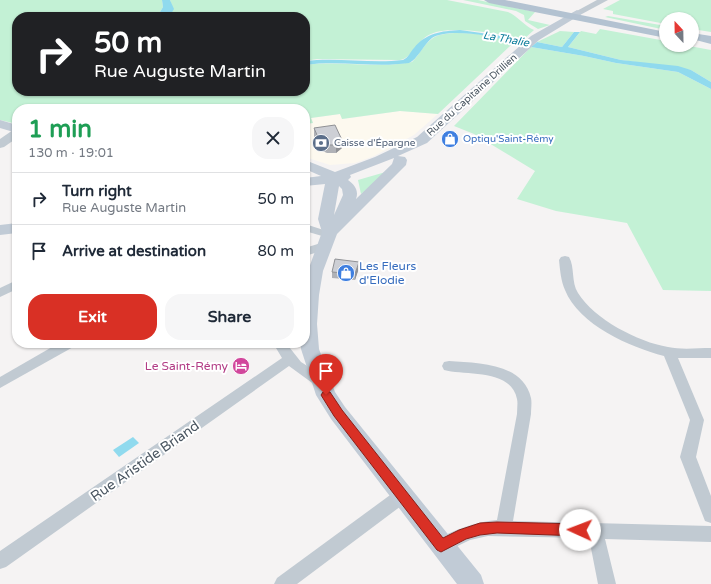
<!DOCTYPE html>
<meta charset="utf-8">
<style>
:root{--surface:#fff;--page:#f6f6f7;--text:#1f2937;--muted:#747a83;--line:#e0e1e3;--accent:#d93025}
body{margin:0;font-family:"Varela Round",sans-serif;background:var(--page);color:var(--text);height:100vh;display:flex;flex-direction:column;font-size:15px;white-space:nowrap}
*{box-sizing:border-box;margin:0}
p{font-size:13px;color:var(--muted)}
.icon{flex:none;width:22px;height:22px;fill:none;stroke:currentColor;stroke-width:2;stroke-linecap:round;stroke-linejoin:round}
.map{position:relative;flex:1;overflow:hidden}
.panel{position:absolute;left:12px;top:104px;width:298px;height:244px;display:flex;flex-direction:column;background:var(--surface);border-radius:16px;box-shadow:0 1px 3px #0004}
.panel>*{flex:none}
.top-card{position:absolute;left:12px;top:12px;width:298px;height:84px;border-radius:16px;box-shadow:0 1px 3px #0004;background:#202124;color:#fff;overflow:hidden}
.needle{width:26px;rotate:338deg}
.fabs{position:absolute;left:659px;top:12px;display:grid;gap:8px}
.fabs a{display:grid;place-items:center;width:40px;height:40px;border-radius:50%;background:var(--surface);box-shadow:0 1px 3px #0004;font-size:20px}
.pin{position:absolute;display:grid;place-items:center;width:34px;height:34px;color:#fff;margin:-41px -17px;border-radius:50% 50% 50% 0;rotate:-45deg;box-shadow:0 0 4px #0007}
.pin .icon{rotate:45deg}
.me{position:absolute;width:44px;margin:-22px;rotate:272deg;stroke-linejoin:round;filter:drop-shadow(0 0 3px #0008)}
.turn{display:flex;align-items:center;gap:14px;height:84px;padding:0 16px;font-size:18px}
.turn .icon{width:52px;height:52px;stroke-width:2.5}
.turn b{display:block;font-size:28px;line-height:34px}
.round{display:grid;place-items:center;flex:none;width:42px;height:42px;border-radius:16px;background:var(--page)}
.head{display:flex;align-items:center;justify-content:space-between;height:68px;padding:0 16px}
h1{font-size:24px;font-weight:700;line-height:30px;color:#1e9e55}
.button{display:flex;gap:8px;margin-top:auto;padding:8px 16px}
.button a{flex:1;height:46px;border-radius:16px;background:var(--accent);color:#fff;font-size:16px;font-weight:700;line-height:46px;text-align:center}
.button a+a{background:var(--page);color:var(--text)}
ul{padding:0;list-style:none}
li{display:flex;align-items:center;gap:12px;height:52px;padding:0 16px;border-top:1px solid var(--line)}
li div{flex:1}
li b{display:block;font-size:15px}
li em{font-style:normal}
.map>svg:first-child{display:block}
</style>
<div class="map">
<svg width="711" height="584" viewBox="0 0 711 584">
<rect width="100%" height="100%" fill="#f5f3f3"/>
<path fill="#fdf9ef" d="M400,111l38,3 -24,21 -40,21 -19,7 -25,2 -25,-8v-33l8,-1 -2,-5 29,-4 3,5z"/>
<g fill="#c3f1d5">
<path d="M0,0h162l1,7 -6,10h-140v74h288v-26c36,-5 72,4 107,-3 8,-8 12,-18 21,-24 14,-10 67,-3 82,5l-5,3 -72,68 -38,-3 -58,8 -2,-5 -29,4 2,5 -8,1v-15h-288v15l-17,-4z"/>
<path d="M170,0h277l61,12c10,4 16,14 26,18l-10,9c-24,-4 -76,-16 -97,-3 -10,6 -15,22 -27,24l-83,-1 -12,2v-44h-136l4,-8z"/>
<path d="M463,0h15l57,12 -7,8 22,5 -12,4 -13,-8 -1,-6 -8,-4z"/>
<path d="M620,0h91v32l-19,-3v-10h-26v5l-53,-10v-3l-10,-2z"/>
<path d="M608,16l58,10v4l-61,-13z"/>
<path d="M600,29l66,12v4h18l27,5v32l-20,-12 -70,-10 -53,-13 13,-16 15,3z"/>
<path d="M560,31l14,1 -12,15 -25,-5z"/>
<path d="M531,47l53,9 32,7 62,9 33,17v202l-48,-1 -36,-67 -71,-12 -39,-12 18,-28 -61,-37 -20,-8z"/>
<path d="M389,171l-28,23 -3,-14z"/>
</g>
<g fill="#90daee">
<path d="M162,0h8l4,9 -5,8h-12l6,-10z"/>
<path d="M460,30l64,9 -7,6c-15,-9 -70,-18 -85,-7 -8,6 -15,22 -23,25 -35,5 -69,-3 -104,2v-4c33,-4 66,3 98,-1 6,-3 7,-8 11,-12 12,-15 27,-17 46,-18z"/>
<path d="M574,32h6l-12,15 53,13 57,6 13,4 20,12v7l-33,-17 -62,-9 -32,-7 -53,-9 6,-5 25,5z"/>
<path d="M133,437l6,6 -20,14 -6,-7z"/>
</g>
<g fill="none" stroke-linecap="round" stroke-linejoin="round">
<g fill="#c1cad2" fill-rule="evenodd">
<path d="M305,224l28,9 1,2 -5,3 -24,-7z"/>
<path d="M324,242l4,1 2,3 -2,3 -23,7v-8z"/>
<path d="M565,256l4,1c6,10 2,25 9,36 16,26 60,49 90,54 14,3 29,1 43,1v10h-33l26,62 -8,37 15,39v27l-6,-2 -25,-64 10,-37 -26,-64c-34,-9 -85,-31 -99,-66 -4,-9 -5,-20 -6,-30l2,-3z"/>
<path d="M17,280v9l-17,8v-9z"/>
<path d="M59,343h17l-1,3 -75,42v-11z"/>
<path d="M273,343h13l15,19 24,15 2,4 -2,4 -5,1 -5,-1 -26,-19 -283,201 -6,2v-18l282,-193z"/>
<path d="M449,361c29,2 74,2 82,37 1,5 0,11 0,16l-18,107 198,5v16l-106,-3 11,45h-18l-9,-46 -101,-2 -18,4 -29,14 -6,-2 -2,-6 2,-6c20,-10 39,-18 62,-20l20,-106c0,-5 1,-11 0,-15 -6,-31 -52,-23 -73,-29l-2,-4 2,-4z"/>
<path d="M403,488l6,2 2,5 -2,5 -112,84h-23l3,-6 120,-88z"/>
</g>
<g fill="#c1cad2" fill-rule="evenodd">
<path d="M597,0h11l-28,15 -3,1 -4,-3z"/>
<path d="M17,129v9l-13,9 -4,1v-9l13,-9z"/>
</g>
<g fill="#c1cbd6" fill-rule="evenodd">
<path d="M577,10l5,3 -2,2 -41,25 -112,103 -29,13 7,1 2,3 -1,5 -69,69 -14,37 -4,24 -2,29 2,25 16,43 10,15 136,168 3,9h-27l-126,-165 -15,-24 -15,-46 -1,-6h5v-64l17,-47 -4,-13 7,-35 -20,2v-8l16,-2 -16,-7v-9l30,12 40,-15 42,-20 114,-101zM394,158l-2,6 -36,35c3,-8 -1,-14 -8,-19l3,-3 -1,-2zM339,186l3,3 1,6 -9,20z"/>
<path d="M0,120l17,5v8l-17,-5z"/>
<path d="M17,223v10l-17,2v-10z"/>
</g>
<g fill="#b3c2d1" fill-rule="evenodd">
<path d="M484,0h21l161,32v6l-177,-35z"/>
<path d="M692,33l19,3v8l-19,-5z"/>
</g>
</g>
<g fill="#b0b2b7">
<path d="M314,128l28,12v8l-6,5h-9l-7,-3 -6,-14z"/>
<path d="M359,268l-4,12 -23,-2v-6z"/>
</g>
<g fill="#909195">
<path d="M342,140v8l-6,5v-8z"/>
<path d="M359,262v6l-4,12v-6z"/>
</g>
<g fill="#cdcfd5" stroke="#909195">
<path d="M335,125l7,15 -6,5h-10l-6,-3 -6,-14z"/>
<path d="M335,259l24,3 -4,12 -23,-2z"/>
</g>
<path fill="#d93025" stroke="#8d1f18" d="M326,391l4,1 12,18 101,128 16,-8 21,-7 17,-1 83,2 4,2 2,4 -2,4 -4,2 -83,-3 -17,2 -14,4 -25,13 -4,-2 -103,-134 -13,-21 2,-3z"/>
<defs>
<symbol id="shop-disc" viewBox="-11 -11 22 22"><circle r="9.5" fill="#3f7fe0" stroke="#fff"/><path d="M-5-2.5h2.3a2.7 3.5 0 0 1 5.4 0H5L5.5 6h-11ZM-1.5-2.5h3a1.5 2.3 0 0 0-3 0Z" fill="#fff"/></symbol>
<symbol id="bank-disc" viewBox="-11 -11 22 22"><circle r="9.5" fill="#5c6f8a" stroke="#fff"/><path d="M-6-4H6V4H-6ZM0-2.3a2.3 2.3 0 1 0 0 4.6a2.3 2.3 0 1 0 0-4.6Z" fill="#fff"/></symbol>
<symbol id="hotel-disc" viewBox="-11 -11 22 22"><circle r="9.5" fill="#d1479c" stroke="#fff"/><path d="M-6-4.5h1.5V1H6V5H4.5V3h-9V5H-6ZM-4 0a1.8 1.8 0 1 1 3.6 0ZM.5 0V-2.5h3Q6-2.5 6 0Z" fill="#fff"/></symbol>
</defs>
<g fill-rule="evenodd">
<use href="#shop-disc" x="440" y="129" width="20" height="20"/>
<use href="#bank-disc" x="311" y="133" width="20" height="20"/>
<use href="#shop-disc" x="336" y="263" width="20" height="20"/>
<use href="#hotel-disc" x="231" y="356" width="20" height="20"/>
</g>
<g text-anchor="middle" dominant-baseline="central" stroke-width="4" stroke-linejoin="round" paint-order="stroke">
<g font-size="10" fill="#4a5661" stroke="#fff">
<text transform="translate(472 95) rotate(-42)">Rue du Capitaine Drillien</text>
</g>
<g font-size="10" fill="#366cbe" stroke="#fff" text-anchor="start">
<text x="463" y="139">Optiqu'Saint-Rémy</text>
</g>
<g font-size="10" fill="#4e5e75" stroke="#fff" text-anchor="start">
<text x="334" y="143">Caisse d'Épargne</text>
</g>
<g font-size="11" font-style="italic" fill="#0c7c9b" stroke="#fff">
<text transform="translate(506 39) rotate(10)">La Thalie</text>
</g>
<g font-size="12" fill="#366cbe" stroke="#fff" text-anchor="start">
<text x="359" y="266">Les Fleurs<tspan x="359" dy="14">d'Elodie</tspan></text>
</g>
<g font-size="12" fill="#b23c85" stroke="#fff" text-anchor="end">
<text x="228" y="366">Le Saint-Rémy</text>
</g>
<g font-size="14" fill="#4a5661" stroke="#fff">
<text transform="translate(145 461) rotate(-35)">Rue Aristide Briand</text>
</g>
</g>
</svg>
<div class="fabs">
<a><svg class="needle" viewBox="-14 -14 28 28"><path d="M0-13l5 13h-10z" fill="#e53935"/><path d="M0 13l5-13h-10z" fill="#747a83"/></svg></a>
</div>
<div class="pin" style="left:326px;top:395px;background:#d93025"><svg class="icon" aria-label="arrive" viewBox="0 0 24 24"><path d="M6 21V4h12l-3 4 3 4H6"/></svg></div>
<svg class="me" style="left:580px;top:530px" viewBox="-20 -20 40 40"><circle r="19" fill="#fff"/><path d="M0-13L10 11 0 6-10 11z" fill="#d93025"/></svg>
<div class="top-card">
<div class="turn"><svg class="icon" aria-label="right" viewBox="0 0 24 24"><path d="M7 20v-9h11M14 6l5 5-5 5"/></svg><div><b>50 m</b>Rue Auguste Martin</div></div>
</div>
<section class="panel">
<div class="head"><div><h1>1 min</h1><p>130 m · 19:01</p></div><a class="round"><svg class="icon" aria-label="close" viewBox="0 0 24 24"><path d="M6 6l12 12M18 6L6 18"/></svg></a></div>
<ul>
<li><svg class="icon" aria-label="right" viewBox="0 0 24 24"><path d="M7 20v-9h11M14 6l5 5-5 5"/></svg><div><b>Turn right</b><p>Rue Auguste Martin</p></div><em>50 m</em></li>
<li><svg class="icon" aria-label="arrive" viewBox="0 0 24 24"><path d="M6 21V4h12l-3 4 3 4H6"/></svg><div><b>Arrive at destination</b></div><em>80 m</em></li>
</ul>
<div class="button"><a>Exit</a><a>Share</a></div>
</section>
</div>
